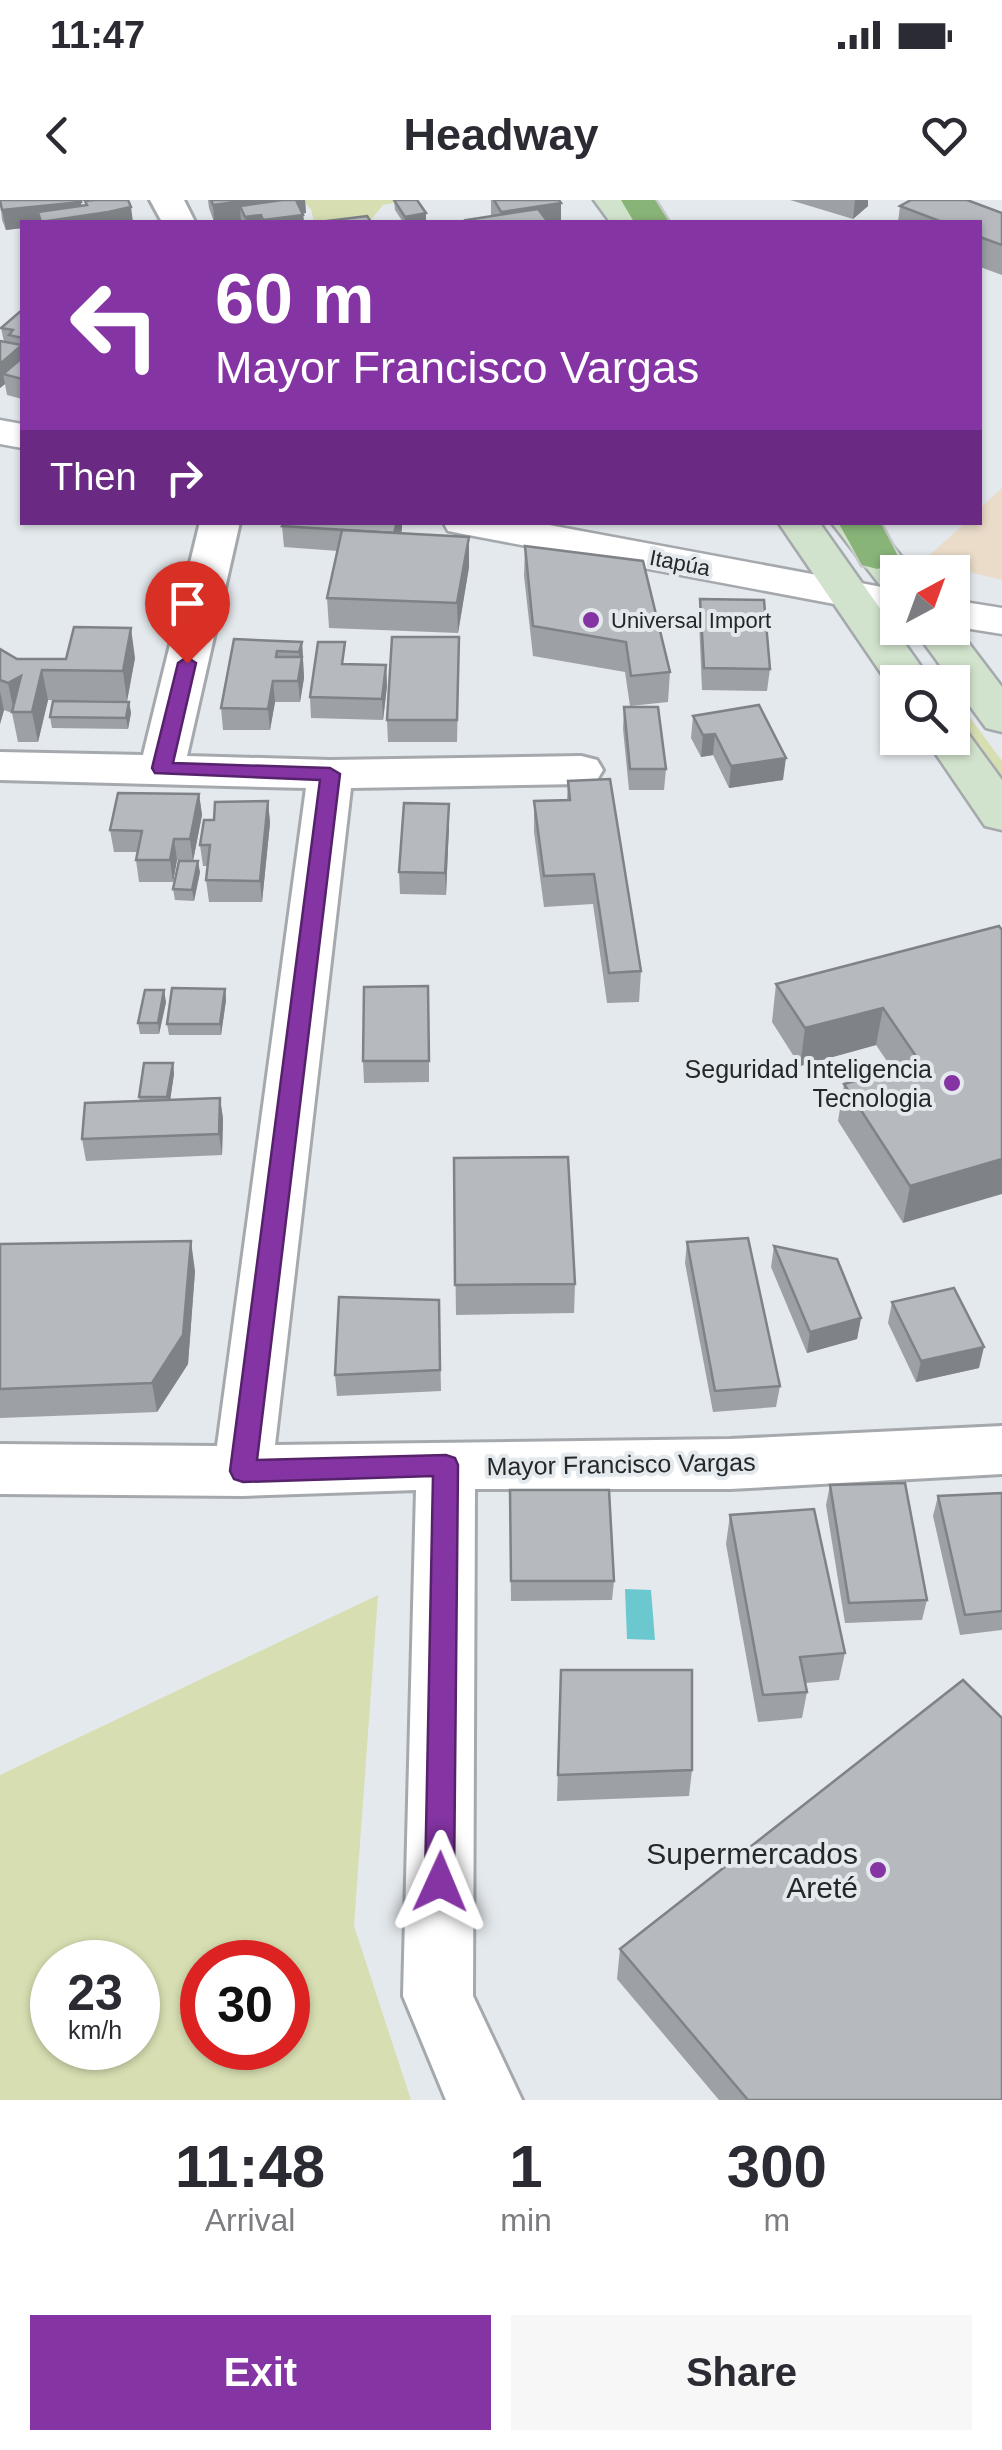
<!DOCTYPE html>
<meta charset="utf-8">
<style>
:root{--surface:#fff;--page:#f7f7f7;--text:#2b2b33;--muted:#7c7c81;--accent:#8534a4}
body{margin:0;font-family:Arial,sans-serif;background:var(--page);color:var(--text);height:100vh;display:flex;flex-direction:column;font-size:38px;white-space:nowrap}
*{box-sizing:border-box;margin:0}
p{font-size:32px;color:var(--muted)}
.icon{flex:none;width:55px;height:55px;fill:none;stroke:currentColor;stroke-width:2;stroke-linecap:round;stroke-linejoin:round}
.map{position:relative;height:1900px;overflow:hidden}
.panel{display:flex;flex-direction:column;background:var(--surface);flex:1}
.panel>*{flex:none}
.hud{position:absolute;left:20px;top:20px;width:962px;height:305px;border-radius:0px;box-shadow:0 2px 8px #0004;background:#8534a4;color:#fff;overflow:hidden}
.needle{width:65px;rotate:41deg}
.fabs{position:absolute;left:880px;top:355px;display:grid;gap:20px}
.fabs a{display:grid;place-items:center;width:90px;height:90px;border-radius:0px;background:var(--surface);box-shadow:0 2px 8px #0004;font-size:50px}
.speed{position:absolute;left:30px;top:1740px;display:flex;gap:20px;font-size:50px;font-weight:700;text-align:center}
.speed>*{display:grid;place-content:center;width:130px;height:130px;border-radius:50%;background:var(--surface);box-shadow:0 2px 8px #0004;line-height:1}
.speed small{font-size:25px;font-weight:400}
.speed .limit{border:15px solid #d22;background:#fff;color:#111}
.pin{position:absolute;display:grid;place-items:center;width:85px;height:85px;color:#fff;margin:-102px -42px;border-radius:50% 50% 50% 0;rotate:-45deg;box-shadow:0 0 10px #0007}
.pin .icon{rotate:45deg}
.me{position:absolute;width:110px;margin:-55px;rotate:1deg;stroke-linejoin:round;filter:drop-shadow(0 0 8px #0008)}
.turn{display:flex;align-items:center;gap:35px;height:210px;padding:0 30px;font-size:45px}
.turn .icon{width:130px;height:130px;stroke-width:2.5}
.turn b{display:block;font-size:70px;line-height:85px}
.then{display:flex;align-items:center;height:95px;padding:0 30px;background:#0003;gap:20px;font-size:38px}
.eta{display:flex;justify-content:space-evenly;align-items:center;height:170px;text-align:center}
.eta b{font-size:60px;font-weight:600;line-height:70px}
.button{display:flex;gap:20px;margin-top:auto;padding:20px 30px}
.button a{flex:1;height:115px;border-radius:0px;background:var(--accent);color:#fff;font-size:40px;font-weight:600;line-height:115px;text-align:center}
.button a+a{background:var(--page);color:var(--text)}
.status{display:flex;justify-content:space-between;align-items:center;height:70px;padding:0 50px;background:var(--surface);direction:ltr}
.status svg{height:28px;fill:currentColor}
header{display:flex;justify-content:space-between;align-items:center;height:130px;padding:0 30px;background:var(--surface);font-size:45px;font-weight:600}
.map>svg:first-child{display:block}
</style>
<div class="status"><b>11:47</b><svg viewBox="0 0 49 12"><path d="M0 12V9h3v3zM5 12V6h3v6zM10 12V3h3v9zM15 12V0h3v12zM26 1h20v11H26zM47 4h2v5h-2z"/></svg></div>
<header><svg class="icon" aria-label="back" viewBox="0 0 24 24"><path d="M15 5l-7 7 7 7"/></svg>Headway<svg class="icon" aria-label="heart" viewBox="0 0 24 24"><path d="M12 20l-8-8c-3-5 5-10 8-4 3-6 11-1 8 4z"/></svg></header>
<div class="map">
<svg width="1002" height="1900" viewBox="0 0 1002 1900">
<rect width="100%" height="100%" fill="#e4e9ed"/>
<path fill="#eadcc9" d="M1002,288v92l-79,-19 42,-38 15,-1v-14z"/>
<g fill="#d7deb1" fill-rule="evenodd">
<path d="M302,0h109l-28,5 -14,17h-55l-3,-13z"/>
<path d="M952,493l50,68v23l-49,-69z"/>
<path d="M378,1395l-24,331 57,174h-411v-325zM138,1762v86h-86v-86zM288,1762v86h-86v-86z"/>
</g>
<path fill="#6cc8cf" d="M625,1389l26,1 4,50 -28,-1z"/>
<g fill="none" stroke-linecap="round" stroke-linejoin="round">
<defs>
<g id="minor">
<path d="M150,0h34l11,22h-33z"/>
<path d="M200,322h40l-53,234 143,4 251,-4 16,4 6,10 -6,10 -16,4 -230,4 -76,657 455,-6 272,-13v48l-272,15h-255l-2,507 49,104h-76l-43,-104 13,-506 -173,6 -243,-2v-50l217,2 89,-658 -306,-8v-28l143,3z"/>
</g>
<g id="tertiary">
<path d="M0,220l22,4v24l-22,-4z"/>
<path d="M443,322h90l365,68v26l-435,-82 -15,-3z"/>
<path d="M952,400l50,8v26l-50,-8z"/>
</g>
<g id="secondary">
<path d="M594,0h35l17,22h-36z"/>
<path d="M778,322h41l113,160h-34v11l-4,-1z"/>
<path d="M831,322h42l41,50h-16v21l-15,-4z"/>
<path d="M952,421l50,66v45l-16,-4 -73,-100h39z"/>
<path d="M952,525l12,3 38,52v50l-17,-4 -60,-88h27z"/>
</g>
<g id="trunk">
<path d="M621,0h34l14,22h-35z"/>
<path d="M838,322h42l18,34 -6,9 -15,4 -15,-4z"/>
</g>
</defs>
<use href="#minor" stroke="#a5a9ad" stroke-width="6"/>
<use href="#tertiary" stroke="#a5a9ad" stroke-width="5"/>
<use href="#secondary" stroke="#a5a9ad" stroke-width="5"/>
<use href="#trunk" stroke="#c6c7c7" stroke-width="5"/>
<use href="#minor" fill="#fff" fill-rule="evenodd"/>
<use href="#tertiary" fill="#fff" fill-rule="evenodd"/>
<use href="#secondary" fill="#d2e3cd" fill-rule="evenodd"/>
<use href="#trunk" fill="#88b478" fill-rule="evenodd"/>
</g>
<g fill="#9da0a4">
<path d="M0,0h87l-7,1 1,5 5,-1 -1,-4 48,19 1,2h-112v6l-16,2 -4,-10z"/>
<path d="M208,0h97l1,13 -3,1 1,8h-63v-1l-27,1 -5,-14z"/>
<path d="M394,0l32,13v9h-23l-8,-12z"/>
<path d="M491,0h68l2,22h-95v-2l25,-4z"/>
<path d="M790,0h78v6l-15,13z"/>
<path d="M900,6l102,7v62l-22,-8v-45h-82z"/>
<path d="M22,110v89l-15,-4 -2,-11 -5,4v-47l4,1 -3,-14z"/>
<path d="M282,326l120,3 -1,5 68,33 -11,66 -129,-5 -2,-30 11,-47 -54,-4z"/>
<path d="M525,346l145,126 -2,30 -38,4 -5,-34 -92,-16 -9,-80z"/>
<path d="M700,399l70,70 -3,22 -65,-1 -3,-70z"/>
<path d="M234,439l68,3 2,36 -4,24h-25l-5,28h-47l-2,-22z"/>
<path d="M0,449l17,10 118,-1 -8,43 -79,-1 -10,42h-20l-6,-29 -8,-3 -4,14z"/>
<path d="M459,458l-2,84h-69l-1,-22z"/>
<path d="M346,464l40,1 1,21 -4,34 -72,-2 -1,-21z"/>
<path d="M129,502l2,11 -3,16 -76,-1 -2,-11z"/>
<path d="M624,507l42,62 -2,21h-35l-6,-61z"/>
<path d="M693,516l90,64 -54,8 -16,-33 -12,2 -10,-19z"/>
<path d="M568,581l73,190 -2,31 -32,1 -14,-99 -49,3 -10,-75v-31l33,-1z"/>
<path d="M199,594l3,21 -9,46 -16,-1 -4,22h-34l-3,-22 1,-8h-23l-4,-22z"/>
<path d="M268,601l2,22 -8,79h-53l-3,-22 2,-14h-5l-3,-21 14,-25z"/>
<path d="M449,625l-3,70 -46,-1 -1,-22z"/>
<path d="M200,672l-6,29 -19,-1 -2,-11z"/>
<path d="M1002,730l-99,293 -65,-102 6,-37 49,-14 -17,-25 -76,21 -28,-44 4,-38z"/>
<path d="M225,789l1,11 -5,35h-52l-2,-11z"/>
<path d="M166,802l-7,32h-19l-2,-11z"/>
<path d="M429,808v74l-65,1 -1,-22z"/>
<path d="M173,863l1,11 -4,26 50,-2 3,21 -1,36 -136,6 -4,-22 58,-38 -1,-4z"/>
<path d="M454,958l121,126 -1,29 -118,2z"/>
<path d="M687,1042l93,144 -4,21 -63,5 -28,-149z"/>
<path d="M0,1044l195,27 -7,93 -31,48 -157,6z"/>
<path d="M774,1046l87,72 -4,21 -50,14 -36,-86z"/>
<path d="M439,1100l2,91 -104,5 -2,-21z"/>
<path d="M892,1102l87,66 -63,14 -28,-59z"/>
<path d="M830,1285l97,115 -5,20 -77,3 -19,-118z"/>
<path d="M510,1290l104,91 -2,19 -101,1z"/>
<path d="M1002,1293v137l-42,5 -27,-119 5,-20z"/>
<path d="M730,1315l115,138 -6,27 -33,3 1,9 -5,26 -44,4 -32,-178z"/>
<path d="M561,1470l131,100 -3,26 -132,5z"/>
<path d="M620,1749l382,151h-283l-102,-121z"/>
</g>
<g fill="#7f8286">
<path d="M43,0h44l-42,6 36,-4 2,14 48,-9 2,15h-92l-3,-10 2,10h-18v6l-16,2 -4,-20z"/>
<path d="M251,0h54l1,13 -44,6 -1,-4v7h-15l-1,-5 -5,-11 1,15 -27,1 -1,-17z"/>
<path d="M855,0h13v6l-15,13z"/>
<path d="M561,3v19h-60v-10z"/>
<path d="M426,13v9h-21v-5z"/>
<path d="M303,15l1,7h-41v-2z"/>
<path d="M22,145v23l-19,6 2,10 -5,4v-24z"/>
<path d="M397,322h5v7l-8,27 -1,-21z"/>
<path d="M469,337v30l-11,66 -1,-30z"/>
<path d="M131,428l4,30 -8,43 -4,-30z"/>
<path d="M302,442l2,36 -4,24 -2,-21 2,-14 -1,-15z"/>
<path d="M386,465l1,21 -4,34 -1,-21z"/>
<path d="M42,470l6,30 -10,42 -6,-30z"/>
<path d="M21,476l-7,36 -6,-29z"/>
<path d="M273,481l2,21 -5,28 -2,-21z"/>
<path d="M0,491l4,19 -4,14z"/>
<path d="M129,502l2,11 -3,16 -2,-11z"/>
<path d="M715,534l-2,21 -12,2 2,-22z"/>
<path d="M786,558l-3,22 -54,8 2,-22z"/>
<path d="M199,594l3,21 -9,46 -3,-22z"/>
<path d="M268,601l2,22 -8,79 -2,-21z"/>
<path d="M449,604v21l-3,70 -1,-22z"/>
<path d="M174,639l3,21 -4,22 -3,-22z"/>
<path d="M198,661l2,11 -6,29 -2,-11z"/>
<path d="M225,789l1,11 -5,35 -1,-11z"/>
<path d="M164,790l2,12 -7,32 -1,-11z"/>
<path d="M883,808l-7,37 -76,21 5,-38z"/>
<path d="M173,863l1,11 -5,34 -2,-11z"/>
<path d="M220,898l3,21 -1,36 -3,-21z"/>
<path d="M1002,959v35l-99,29 7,-37z"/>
<path d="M191,1041l4,30 -7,93 -31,48 -5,-29z"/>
<path d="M861,1118l-4,21 -50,14 3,-21z"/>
<path d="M984,1147l-5,21 -63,14 5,-21z"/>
</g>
<g fill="#b6babf" stroke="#7f8286" stroke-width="2.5">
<path d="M0,0h80l1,2 -79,8z"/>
<path d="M94,0h34l3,7 -23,5 -67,10 -3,-10 49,-7 -2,-4z"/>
<path d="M211,0h40l-38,5z"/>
<path d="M282,0h14l7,15 -40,5 -2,-5 -16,2 -5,-11z"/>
<path d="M394,0h23l9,13 -21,4z"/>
<path d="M494,0h65l2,3 -60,9z"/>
<path d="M911,0h56l35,13v32l-22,-8v-15h-38l-42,-16z"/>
<path d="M538,9l10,13h-80l-2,-2z"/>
<path d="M367,16l4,6h-52z"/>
<path d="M22,110v28l-13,-3 4,-5 -12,-2z"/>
<path d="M0,141l22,4 -22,19z"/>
<path d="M22,158v21l-19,-5z"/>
<path d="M284,322h113l-3,11 -112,-7z"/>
<path d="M342,330l127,7 -12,66 -130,-5z"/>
<path d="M525,346l118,15 27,111 -39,4 -5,-34 -93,-16z"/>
<path d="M700,399l64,1 6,69 -66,-1z"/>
<path d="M74,427l57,1 -8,43 -81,-1 -10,42h-20l9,-36 -13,7 -8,-3v-31l17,10h49z"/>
<path d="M392,437h67l-2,83h-70z"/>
<path d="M234,439l68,3 -3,10 -22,-1 -1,6h26l-4,24h-25l-5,28 -47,-1z"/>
<path d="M318,442h27l-3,22 44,1 -4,34 -72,-2z"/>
<path d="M53,501l76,1 -3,16 -76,-1z"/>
<path d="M759,505l27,53 -55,8 -16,-32 -12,1 -10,-19z"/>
<path d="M624,507h34l8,62h-36z"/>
<path d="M610,579l31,192 -32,2 -15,-99 -50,2 -10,-75 36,-1 -2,-19z"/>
<path d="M118,593l81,1 -9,45h-16l-4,21h-34l6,-29 -32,-1z"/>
<path d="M268,601l-8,80 -54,-1 4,-35h-10l4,-25h10l1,-18z"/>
<path d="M404,603l45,1 -4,69 -46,-1z"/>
<path d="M179,661h19l-6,29 -19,-1z"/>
<path d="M999,726l3,4v229l-92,27 -66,-102 76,-22 -37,-54 -78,20 -29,-44z"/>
<path d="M428,786l1,75h-66l1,-74z"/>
<path d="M172,788l53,1 -5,35h-53z"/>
<path d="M145,790h19l-6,33h-20z"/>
<path d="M144,863h29l-6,34h-28z"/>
<path d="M220,898l-1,36 -137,5 3,-36z"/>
<path d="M568,957l7,127 -120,1 -1,-127z"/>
<path d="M748,1038l32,148 -65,5 -28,-149z"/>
<path d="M191,1041l-8,94 -31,48 -152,6v-145z"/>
<path d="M774,1046l63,13 24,59 -51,14z"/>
<path d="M954,1088l30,59 -63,14 -29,-59z"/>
<path d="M339,1097l100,3 1,70 -105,5z"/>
<path d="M905,1283l22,117 -78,3 -19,-118z"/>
<path d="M510,1290h99l5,91h-103z"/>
<path d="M1002,1293v118l-37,4 -27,-119z"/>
<path d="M814,1309l31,144 -45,4 7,35 -44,3 -33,-180z"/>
<path d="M561,1470h131v100l-134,5z"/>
<path d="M963,1480l39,38v382h-254l-128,-151z"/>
</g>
<path fill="#8534a4" stroke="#56226b" stroke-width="2.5" d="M187,457l9,6 -23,100 157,5 10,6 -83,686 189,-5 9,3 3,7 -4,417 -4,10 -10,4 -11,-4 -4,-10 8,-406 -190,6 -9,-3 -4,-8 90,-691 -165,-7 -3,-5 26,-105z"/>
<g fill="#8534a4" stroke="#e4e9ed" stroke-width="4">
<circle cx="591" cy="420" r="10"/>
<circle cx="952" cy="883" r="10"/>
<circle cx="878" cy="1670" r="10"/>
</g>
<g text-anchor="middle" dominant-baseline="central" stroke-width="8" stroke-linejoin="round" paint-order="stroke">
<g font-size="22" fill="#252728" stroke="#e4e9ed">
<text transform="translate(680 363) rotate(11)">Itapúa</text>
</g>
<g font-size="22" fill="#252728" stroke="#e4e9ed" text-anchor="start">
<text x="611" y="420">Universal Import</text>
</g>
<g font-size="25" fill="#252728" stroke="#e4e9ed" text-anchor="end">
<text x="932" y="869">Seguridad Inteligencia<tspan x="932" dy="29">Tecnologia</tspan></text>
</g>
<g font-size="25" fill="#252728" stroke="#e4e9ed">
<text transform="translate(621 1264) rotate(-1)">Mayor Francisco Vargas</text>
</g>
<g font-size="30" fill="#252728" stroke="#e4e9ed" text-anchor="end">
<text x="858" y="1653">Supermercados<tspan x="858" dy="34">Areté</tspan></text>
</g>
</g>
</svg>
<div class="fabs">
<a><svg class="needle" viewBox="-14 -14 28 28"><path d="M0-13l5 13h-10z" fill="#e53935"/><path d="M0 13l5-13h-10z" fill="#7c7c81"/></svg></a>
<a><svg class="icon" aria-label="search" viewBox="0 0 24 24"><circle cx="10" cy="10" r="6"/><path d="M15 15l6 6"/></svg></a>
</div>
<div class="speed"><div>23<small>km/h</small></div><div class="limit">30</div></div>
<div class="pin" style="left:187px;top:463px;background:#d93025"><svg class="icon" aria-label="arrive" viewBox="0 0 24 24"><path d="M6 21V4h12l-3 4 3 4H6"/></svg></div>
<svg class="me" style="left:440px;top:1682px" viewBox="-20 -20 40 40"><path d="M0-17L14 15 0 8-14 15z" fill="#8534a4" stroke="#fff" stroke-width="4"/></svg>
<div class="hud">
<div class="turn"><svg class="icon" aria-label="left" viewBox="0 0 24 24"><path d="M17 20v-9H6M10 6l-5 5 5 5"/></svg><div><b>60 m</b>Mayor Francisco Vargas</div></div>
<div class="then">Then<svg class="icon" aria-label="right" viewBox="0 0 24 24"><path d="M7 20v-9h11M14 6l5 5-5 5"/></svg></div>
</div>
</div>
<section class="panel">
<div class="eta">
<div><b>11:48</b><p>Arrival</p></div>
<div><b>1</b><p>min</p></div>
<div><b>300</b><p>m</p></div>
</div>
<div class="button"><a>Exit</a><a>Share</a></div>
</section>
